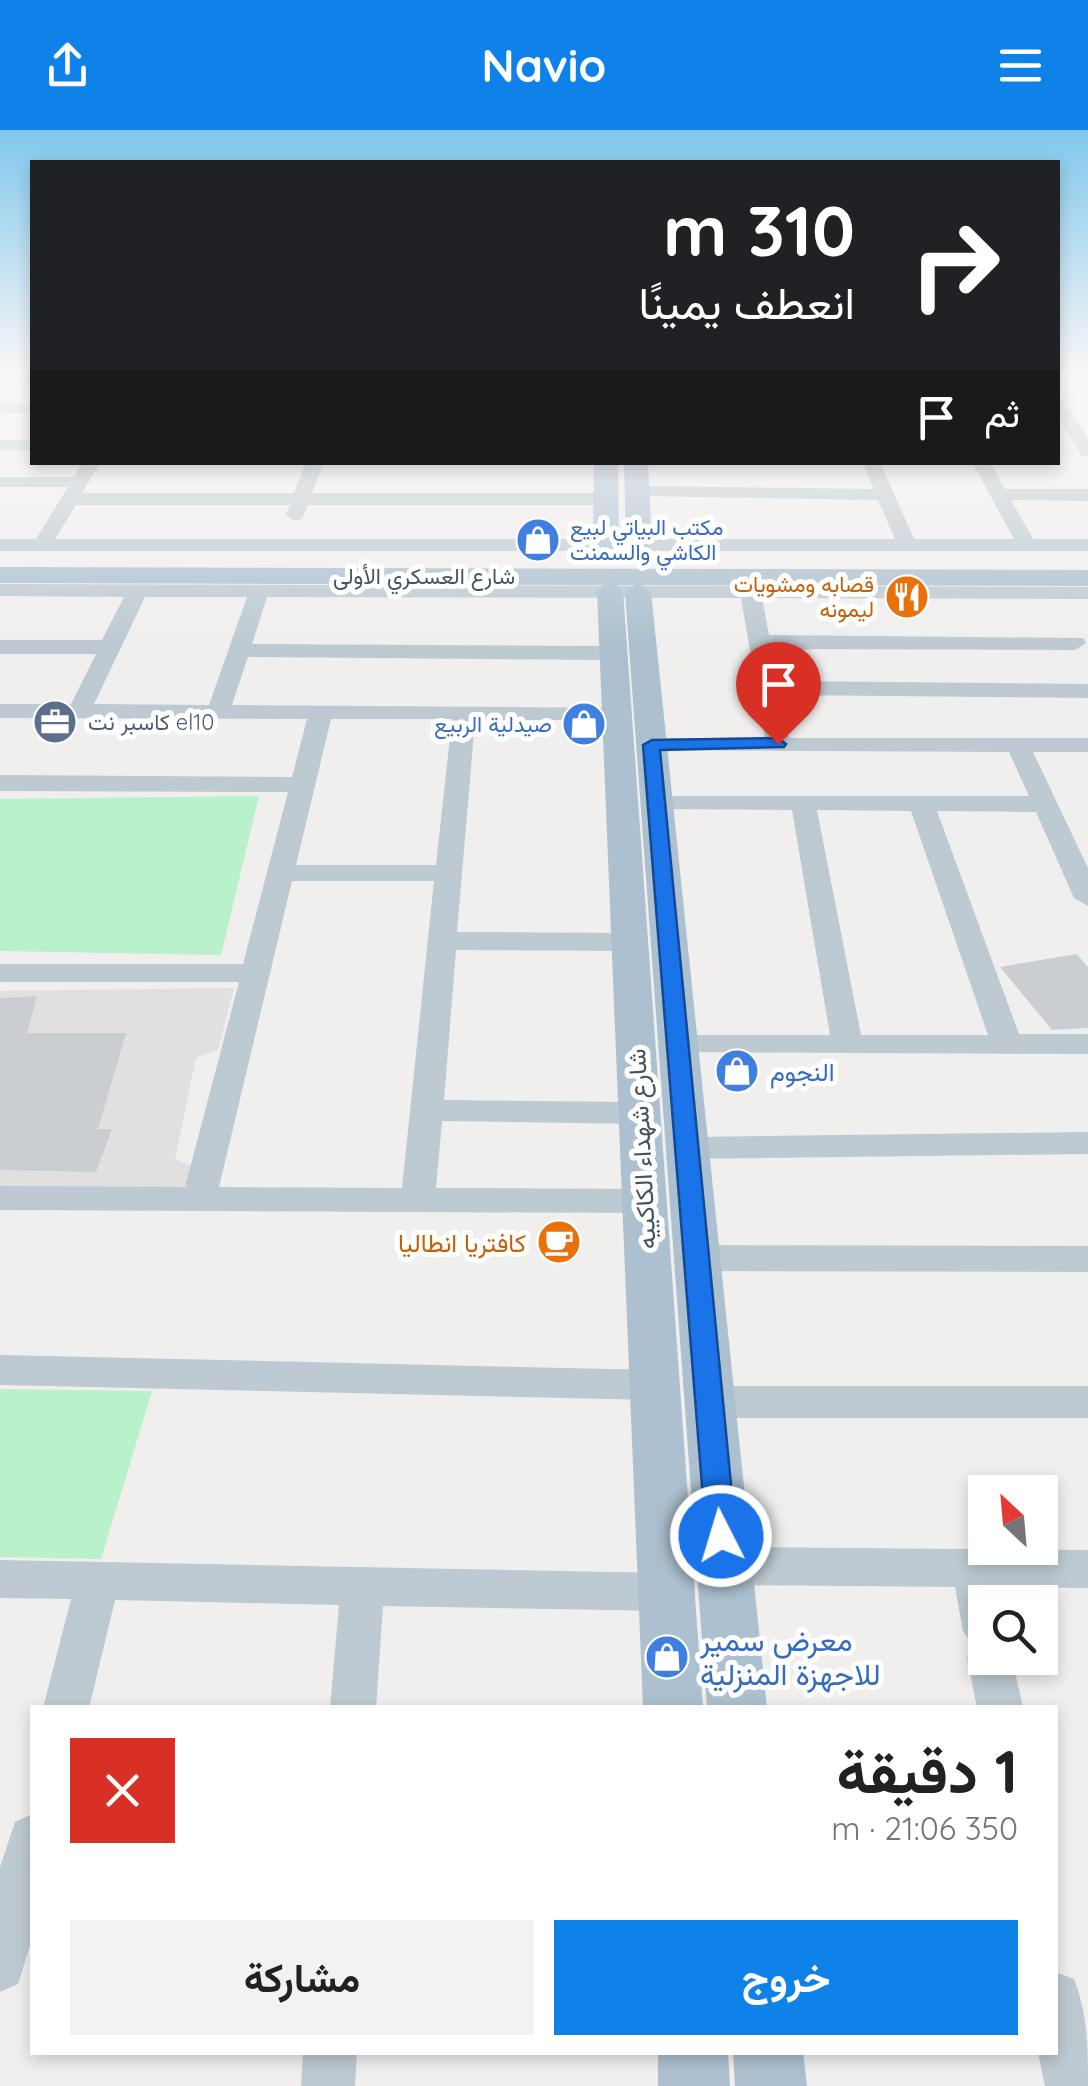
<!DOCTYPE html>
<html lang="ar">
<meta charset="utf-8">
<style>
:root{--surface:#fff;--page:#f2f2f2;--text:#202124;--muted:#757577;--accent:#0f82ea}
body{margin:0;font-family:Quicksand,Vazirmatn,sans-serif;background:var(--page);color:var(--text);direction:rtl;height:100vh;display:flex;flex-direction:column;font-size:38px;white-space:nowrap}
*{box-sizing:border-box;margin:0}
p{font-size:32px;color:var(--muted)}
.icon{flex:none;width:55px;height:55px;fill:none;stroke:currentColor;stroke-width:2;stroke-linecap:round;stroke-linejoin:round}
.map{position:relative;flex:1;overflow:hidden;direction:ltr}
.drawer{position:absolute;left:30px;top:1575px;width:1028px;height:350px;display:flex;flex-direction:column;background:var(--surface);border-radius:0px;box-shadow:0 5px 15px #0003;direction:rtl}
.drawer>*{flex:none}
.hud{position:absolute;left:30px;top:30px;width:1030px;height:305px;border-radius:0px;box-shadow:0 5px 15px #0003;direction:rtl;background:#202124;color:#fff;overflow:hidden}
.needle{width:65px;rotate:334deg}
.controls{position:absolute;left:968px;top:1345px;display:grid;gap:20px}
.controls a{display:grid;place-items:center;width:90px;height:90px;border-radius:0px;background:var(--surface);box-shadow:0 5px 15px #0003;font-size:50px}
.pin{position:absolute;display:grid;place-items:center;width:85px;height:85px;color:#fff;margin:-102px -42px;border-radius:50% 50% 50% 0;rotate:-45deg;box-shadow:0 0 10px #0007}
.pin .icon{rotate:45deg}
.me{position:absolute;width:110px;margin:-55px;rotate:355deg;stroke-linejoin:round;filter:drop-shadow(0 0 8px #0008)}
.turn{display:flex;align-items:center;gap:35px;height:210px;padding:0 40px;font-size:45px}
.turn .icon{width:130px;height:130px;stroke-width:2.5}
.turn b{display:block;font-size:70px;line-height:85px}
.then{display:flex;align-items:center;height:95px;padding:0 40px;background:#0003;gap:20px;font-size:38px}
.round{display:grid;place-items:center;flex:none;width:105px;height:105px;border-radius:0px;background:var(--page)}
.head{display:flex;align-items:center;justify-content:space-between;height:170px;padding:0 40px}
h1{font-size:60px;font-weight:700;line-height:75px}
.primary-button{display:flex;gap:20px;margin-top:auto;padding:20px 40px}
.primary-button a{flex:1;height:115px;border-radius:0px;background:var(--accent);color:#fff;font-size:40px;font-weight:700;line-height:115px;text-align:center}
.primary-button a+a{background:var(--page);color:var(--text)}
header{display:flex;justify-content:space-between;align-items:center;height:130px;padding:0 40px;background:var(--accent);color:#fff;font-size:45px;font-weight:700}
.map>svg:first-child{display:block}
</style>
<header><svg class="icon" aria-label="menu" viewBox="0 0 24 24"><path d="M4 6h16M4 12h16M4 18h16"/></svg>Navio<svg class="icon" aria-label="share" viewBox="0 0 24 24"><path d="M12 15V3M7 8l5-5 5 5M5 13v7h14v-7"/></svg></header>
<div class="map">
<svg width="1088" height="1956" viewBox="0 0 1088 1956">
<rect width="100%" height="100%" fill="#f1eeee"/>
<path fill="#e2dfe0" d="M234,858l-16,62 -22,8 -21,101 16,7 -5,23 -186,-3v-195z"/>
<g fill="#b9f1ca">
<path d="M259,666l-38,159 -221,-4v-152z"/>
<path d="M0,1259l152,2 -51,168 -101,-2z"/>
</g>
<g fill="#caced3">
<path d="M1077,824l11,13v61l-36,2 -52,-63z"/>
<path d="M37,866l-10,37h99l-28,96h14l-16,43 -96,-2v-172z"/>
</g>
<g fill="none" stroke-linecap="round" stroke-linejoin="round">
<g fill="#bdcad1" fill-rule="evenodd">
<rect x="0" y="242" width="32" height="10"/>
<path d="M1058,269l6,2 24,37v19l-6,-1 -24,-40z"/>
<path d="M0,273l32,1v10l-32,-1z"/>
<rect x="0" y="310" width="32" height="10"/>
<path d="M83,332h18l-19,31h212l12,-31h18l-12,31h295l9,6 -9,6h-299l-6,14 -7,2 -9,-6 4,-10h-214l-21,34h840l-17,-39 -239,-4 -9,-5 9,-5 235,3 -12,-27h18l34,77h100l-42,-77h18l15,27h83v12l-77,-1 22,39h55v12h-1088v-12h36l32,-52h-68v-10h74z"/>
<path d="M0,454l1088,3v12l-326,-1 7,37 314,3 3,5 -11,7 -303,-1 6,32 310,3v14l-307,-3 8,43h299v14h-55l55,116v38l-14,-8 -38,-86 -99,-1 82,223h69v20l-422,-2 -5,-7 5,-7 11,-3h153l-38,-225 -136,-1 -13,-8 4,-5h382l-20,-44 -367,-2 -3,-5 12,-7h114l-24,-140 -474,-1 -15,47 362,2 11,7 -11,7 -366,-3 -16,48 393,3 4,5 -4,5 -8,2h-142l-18,212 173,1 10,3 4,6 -4,6 -10,3 -174,-1 -12,150 195,2 12,3 4,8 -4,8 -12,3 -197,-3 -6,67 208,1 12,3 5,9 -5,9 -12,3 -644,-3v-24l185,1 54,-205h-239v-18h243l45,-172 -288,-1v-16l292,2 15,-58 -307,-1v-14h71l25,-50h-96v-14h102l22,-43 -124,-1zM145,467h102l-38,108 -115,-1zM331,589h121l-16,146h-140zM817,680l94,1 77,224h-127zM292,751h142l-32,307 -183,-1z"/>
<path d="M1088,1002v22l-401,5 -12,-3 -5,-8 5,-8 12,-3z"/>
<path d="M696,1115l392,1v26l-392,-1 -13,-4 -5,-9 5,-9z"/>
<path d="M0,1225l655,15 14,4 5,11 -5,11 -14,4 -655,-15z"/>
<path d="M709,1256h379v32h-379l-14,-5 -6,-11 6,-11z"/>
<path d="M724,1417l364,3v38l-90,-1 4,15h-17v56h27l11,50h-46l-10,-50 6,-12 -10,-15 -8,-44 -231,-2 -15,-6 -7,-13 7,-13z"/>
<path d="M0,1430l666,13 15,5 7,14 -7,14 -15,5 -283,-5 -7,102h-46l9,-103 -224,-5 -26,108h-46l28,-109 -71,-1z"/>
<path d="M32,1684v125l-14,45 -18,8v-125l15,-45z"/>
<path d="M1055,1842l19,7c14,36 14,69 14,107h-43l-7,-34h17z"/>
<path d="M303,1922h54l-2,34h-54z"/>
</g>
<g fill="#acc0cf" fill-rule="evenodd">
<path d="M594,332h24l1,83 -13,8 -13,-8z"/>
<path d="M624,332h24l4,83 -13,8 -13,-8z"/>
<path d="M0,437l1088,3v16l-447,-1 10,7 116,1116h-60l-82,-1116 10,-7h-18l6,6 80,1117h-60l-46,-1117 6,-6 -603,-2z"/>
<path d="M658,1922h70l2,34h-72z"/>
<path d="M733,1922h70l4,34h-72z"/>
</g>
</g>
<linearGradient id="sky" x2="0" y2="1"><stop stop-color="#80c7ec"/><stop offset="0.47" stop-color="#f9f7f7"/><stop offset="1" stop-color="#f9f7f7" stop-opacity="0"/></linearGradient>
<rect width="1088" height="514" fill="url(#sky)"/>
<path fill="#1a73e8" stroke="#114b97" stroke-width="2.5" d="M778,608l8,6 -2,3 -124,3 76,786 -4,9 -11,4 -10,-4 -5,-9 -63,-791 9,-5z"/>
<defs>
<symbol id="shop-disc" viewBox="-11 -11 22 22"><circle r="9.5" fill="#3f7fe0" stroke="#fff"/><path d="M-5-2.5h2.3a2.7 3.5 0 0 1 5.4 0H5L5.5 6h-11ZM-1.5-2.5h3a1.5 2.3 0 0 0-3 0Z" fill="#fff"/></symbol>
<symbol id="restaurant-disc" viewBox="-11 -11 22 22"><circle r="9.5" fill="#e8710a" stroke="#fff"/><path d="M-5-6h1v4h1v-4h1v4h1v-4h1v5L-1.5 .5V6h-2V.5L-5-1ZM5-6V6H3V1.5H1.5Q1.5-4 5-6Z" fill="#fff"/></symbol>
<symbol id="office-disc" viewBox="-11 -11 22 22"><circle r="9.5" fill="#5c6f8a" stroke="#fff"/><path d="M-6-3h4V-5.5h4V-3h4V5H-6ZM-1-4.5V-3h2v-1.5ZM-6 0V1H6V0Z" fill="#fff"/></symbol>
<symbol id="cafe-disc" viewBox="-11 -11 22 22"><circle r="9.5" fill="#e8710a" stroke="#fff"/><path d="M-5.5-4.5H6V0H3Q3 3.5 0 3.5H-2.5Q-5.5 3.5-5.5 0ZM3-3.2v2h1.7v-2ZM-6 4.5H4V6H-6Z" fill="#fff"/></symbol>
</defs>
<g fill-rule="evenodd">
<use href="#shop-disc" x="513" y="385" width="50" height="50"/>
<use href="#restaurant-disc" x="882" y="442" width="50" height="50"/>
<use href="#office-disc" x="30" y="567" width="50" height="50"/>
<use href="#shop-disc" x="559" y="569" width="50" height="50"/>
<use href="#shop-disc" x="712" y="916" width="50" height="50"/>
<use href="#cafe-disc" x="534" y="1087" width="50" height="50"/>
<use href="#shop-disc" x="642" y="1502" width="50" height="50"/>
</g>
<g text-anchor="middle" dominant-baseline="central" stroke-width="10" stroke-linejoin="round" paint-order="stroke">
<g font-size="22" fill="#366cbe" stroke="#fff" text-anchor="start">
<text x="570" y="397">مكتب البياتي لبيع<tspan x="570" dy="25">الكاشي والسمنت</tspan></text>
<text x="552" y="594" text-anchor="end">صيدلية الربيع</text>
</g>
<g font-size="22" fill="#45535c" stroke="#fff">
<text x="424" y="446">شارع العسكري الأولى</text>
</g>
<g font-size="22" fill="#c56008" stroke="#fff" text-anchor="end">
<text x="874" y="454">قصابه ومشويات<tspan x="874" dy="25">ليمونه</tspan></text>
</g>
<g font-size="22" fill="#4e5e75" stroke="#fff" text-anchor="start">
<text x="88" y="592">كاسبر نت el10</text>
</g>
<g font-size="25" fill="#366cbe" stroke="#fff" text-anchor="start">
<text x="770" y="941">النجوم</text>
</g>
<g font-size="25" fill="#45535c" stroke="#fff">
<text transform="translate(641 1019) rotate(-93)">شارع شهداء الكاكييه</text>
</g>
<g font-size="25" fill="#c56008" stroke="#fff" text-anchor="end">
<text x="526" y="1112">كافتريا انطاليا</text>
</g>
<g font-size="30" fill="#366cbe" stroke="#fff" text-anchor="start">
<text x="700" y="1510">معرض سمير<tspan x="700" dy="34">للاجهزة المنزلية</tspan></text>
</g>
</g>
</svg>
<div class="controls">
<a><svg class="needle" viewBox="-14 -14 28 28"><path d="M0-13l5 13h-10z" fill="#e53935"/><path d="M0 13l5-13h-10z" fill="#757577"/></svg></a>
<a><svg class="icon" aria-label="search" viewBox="0 0 24 24"><circle cx="10" cy="10" r="6"/><path d="M15 15l6 6"/></svg></a>
</div>
<div class="pin" style="left:778px;top:614px;background:#d93025"><svg class="icon" aria-label="arrive" viewBox="0 0 24 24"><path d="M6 21V4h12l-3 4 3 4H6"/></svg></div>
<svg class="me" style="left:721px;top:1406px" viewBox="-20 -20 40 40"><circle r="17" fill="#1a73e8" stroke="#fff" stroke-width="3"/><path d="M0-11L8 9 0 5-8 9z" fill="#fff"/></svg>
<div class="hud">
<div class="turn"><svg class="icon" aria-label="right" viewBox="0 0 24 24"><path d="M7 20v-9h11M14 6l5 5-5 5"/></svg><div><b>310 m</b>انعطف يمينًا</div></div>
<div class="then">ثم<svg class="icon" aria-label="arrive" viewBox="0 0 24 24"><path d="M6 21V4h12l-3 4 3 4H6"/></svg></div>
</div>
<section class="drawer">
<div class="head"><div><h1>1 دقيقة</h1><p>350 m · 21:06</p></div><a class="round" style="background:#d93025;color:#fff"><svg class="icon" aria-label="close" viewBox="0 0 24 24"><path d="M6 6l12 12M18 6L6 18"/></svg></a></div>
<div class="primary-button"><a>خروج</a><a>مشاركة</a></div>
</section>
</div>
